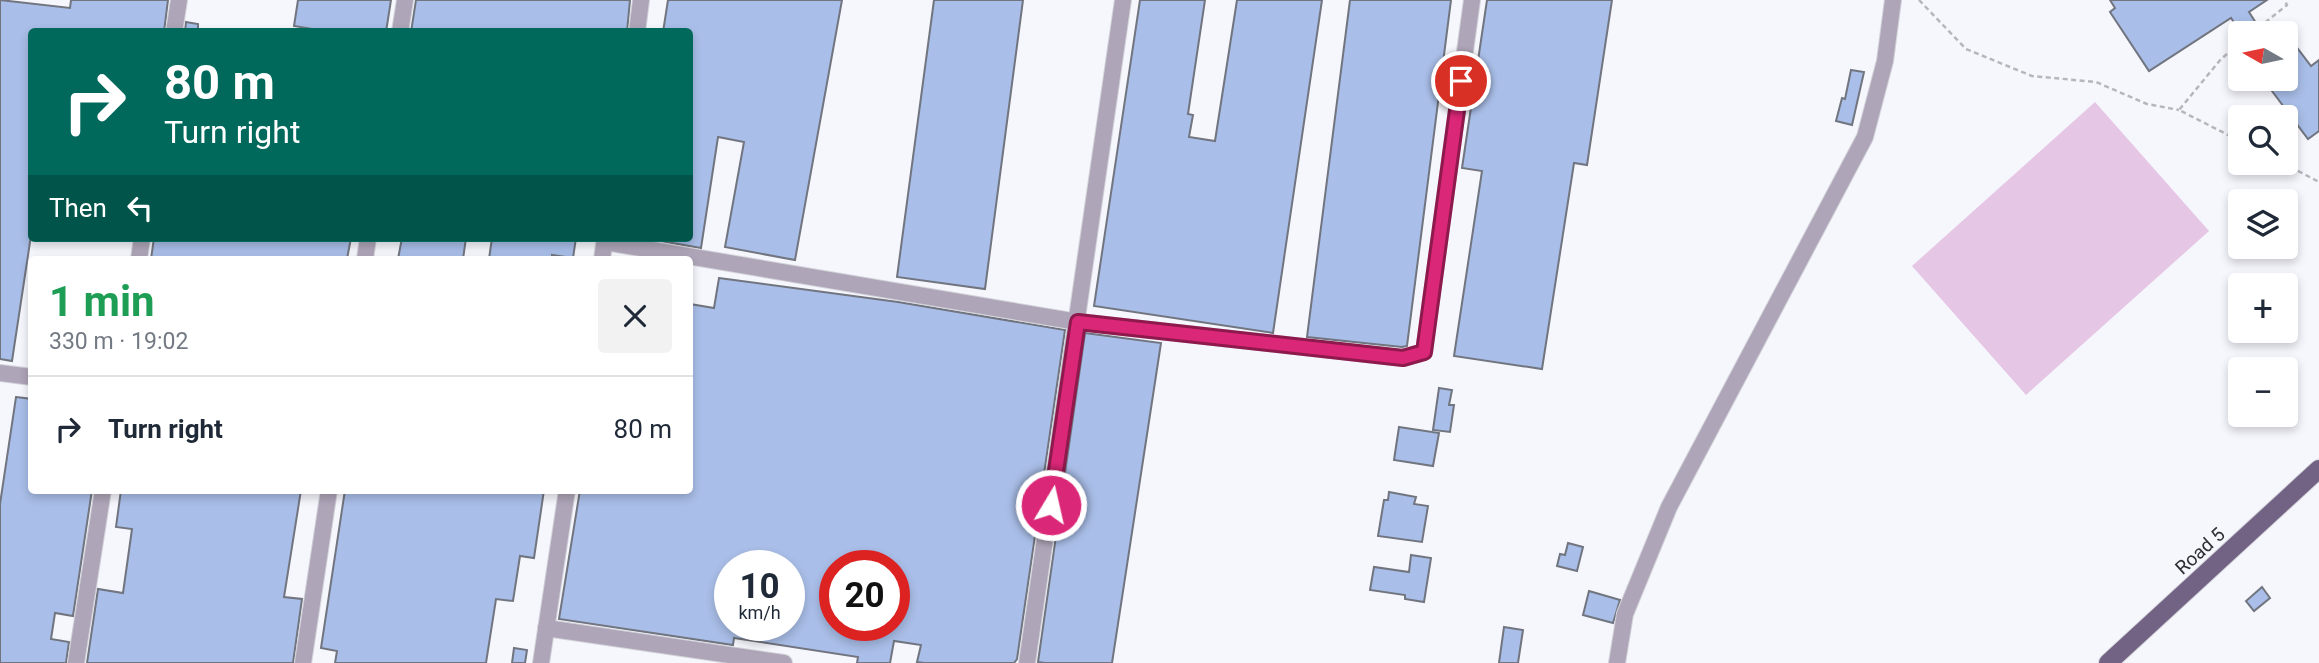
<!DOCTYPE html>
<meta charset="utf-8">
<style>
:root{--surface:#fff;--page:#f2f2f3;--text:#1f2937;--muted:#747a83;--line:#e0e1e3}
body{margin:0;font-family:Roboto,sans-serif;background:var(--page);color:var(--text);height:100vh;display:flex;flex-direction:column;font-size:26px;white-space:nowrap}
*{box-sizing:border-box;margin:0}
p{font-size:23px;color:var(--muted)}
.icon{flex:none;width:38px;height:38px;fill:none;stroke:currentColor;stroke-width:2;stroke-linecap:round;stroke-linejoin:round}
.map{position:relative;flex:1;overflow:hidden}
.details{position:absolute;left:28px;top:256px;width:665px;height:238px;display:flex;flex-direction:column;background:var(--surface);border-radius:7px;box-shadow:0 4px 10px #0003}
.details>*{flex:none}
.hud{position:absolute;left:28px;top:28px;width:665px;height:214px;border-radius:7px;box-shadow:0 4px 10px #0003;background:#00695c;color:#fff;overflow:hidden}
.needle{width:46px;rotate:279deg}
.tools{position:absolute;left:2228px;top:21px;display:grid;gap:14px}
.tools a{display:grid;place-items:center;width:70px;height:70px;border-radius:7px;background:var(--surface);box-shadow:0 4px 10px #0003;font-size:35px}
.speed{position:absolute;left:714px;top:550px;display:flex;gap:14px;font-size:35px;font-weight:700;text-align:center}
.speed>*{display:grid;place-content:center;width:91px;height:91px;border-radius:50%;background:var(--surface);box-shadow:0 4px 10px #0003;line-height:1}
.speed small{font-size:18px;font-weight:400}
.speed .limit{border:10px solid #d22;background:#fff;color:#111}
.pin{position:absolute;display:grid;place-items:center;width:60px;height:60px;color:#fff;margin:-30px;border:4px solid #fff;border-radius:50%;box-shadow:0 2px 7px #0007}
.me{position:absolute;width:77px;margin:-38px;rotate:9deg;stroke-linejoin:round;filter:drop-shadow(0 0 5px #0008)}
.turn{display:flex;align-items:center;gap:24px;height:147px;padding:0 21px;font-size:32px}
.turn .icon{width:91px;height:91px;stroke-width:2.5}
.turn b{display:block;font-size:49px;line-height:60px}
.then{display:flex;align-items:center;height:66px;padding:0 21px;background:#0003;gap:14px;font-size:26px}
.round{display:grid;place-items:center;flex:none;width:74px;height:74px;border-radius:7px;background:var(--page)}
.overview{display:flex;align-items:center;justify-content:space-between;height:119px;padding:0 21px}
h1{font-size:42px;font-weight:700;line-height:52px;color:#1e9e55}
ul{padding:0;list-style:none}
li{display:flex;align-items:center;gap:21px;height:105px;padding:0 21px;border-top:2px solid var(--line)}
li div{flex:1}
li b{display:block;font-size:26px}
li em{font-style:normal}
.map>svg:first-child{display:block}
</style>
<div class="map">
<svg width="2319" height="663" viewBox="0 0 2319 663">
<rect width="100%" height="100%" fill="#f6f6fd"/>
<path fill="#e5c6e5" d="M2095,102l114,129 -183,164 -114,-129z"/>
<g fill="#a9bee8" stroke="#71757f" stroke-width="2" fill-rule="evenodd">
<path d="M0,0l70,8 1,-8h97l-4,32h-132v197l-20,132 -12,-2z"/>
<path d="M298,0h93l-5,32h-56l-36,-6z"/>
<path d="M416,0h214l-3,32h-216z"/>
<path d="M668,0h174l-47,260 -70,-13 19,-105 -26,-5 -17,111 -57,-10h46v-206h-27z"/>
<path d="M934,0h89l-38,289 -88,-12z"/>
<path d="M1140,0h65l-17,114 5,1 -4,22 26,4 22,-141h85l-49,333 -179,-27z"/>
<path d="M1350,0h101l-44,346 -5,1 -95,-10z"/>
<path d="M1487,0h125l-25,165 -13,-2 -32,206 -88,-13 28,-185 -20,-3z"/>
<path d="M2110,0h157l-18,12 7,11 -15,10 -10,-15 -82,53 -39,-59 5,-4z"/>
<path d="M186,22l12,2v8h-13z"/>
<path d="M2286,33l25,33 8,-6v71l-11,8 -45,-60h23z"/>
<path d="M1851,70l13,2 -12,53 -16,-4 6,-23 3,1z"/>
<path d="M154,238h197l-4,21h-196z"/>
<path d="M402,238h64l-3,21h-65z"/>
<path d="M492,238h84l-3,20 -21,-3v4h-63z"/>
<path d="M719,278l179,24 167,28 -48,329 -3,4h-90l-7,-1 4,-17 -27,-4 -4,22h-33l1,-6 -124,-19 -1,7 -174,-26 21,-129h110v-186l24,4zM730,565h59v60h-59zM835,565h59v60h-59z"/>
<path d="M1085,333l76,10 -49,320h-67l-7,-1z"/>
<path d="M1439,388l13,2 -3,15h5l-4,27 -17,-2z"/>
<path d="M16,397l16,2v91h60l-19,126 -18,-3 -4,26 18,3 -3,21h-66v-159z"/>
<path d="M1399,427l40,6 -6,33 -39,-6z"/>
<path d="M121,490h180l-17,107 18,2 -9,64h-206l11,-74 25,4 9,-64 -16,-2z"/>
<path d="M345,490h199l-10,68 -14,-2 -7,45 -17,-2 -10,64h-151l2,-12 -16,-3z"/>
<path d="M1389,492l27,5 -2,7 14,2 -6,36 -44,-6 6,-36h4z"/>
<path d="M1568,543l15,4 -6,24 -20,-5 3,-12 5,1z"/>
<path d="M1411,555l20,3 -7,44 -19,-3v-4l-35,-5 4,-23 35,5z"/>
<path d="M2262,587l8,11 -16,13 -8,-10z"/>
<path d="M1589,591l31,9 -7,23 -30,-8z"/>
<path d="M1504,627l19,3 -5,33h-19z"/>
<path d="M514,648l13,2 -2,13h-13z"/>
</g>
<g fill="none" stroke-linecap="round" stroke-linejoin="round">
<defs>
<g id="minor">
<path d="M174,32l5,-32"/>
<path d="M400,32l5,-32"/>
<path d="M637,32l4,-32"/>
<path d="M605,242l473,80 325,36 21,-6 48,-352"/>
<path d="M139,259l3,-21"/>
<path d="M365,259l3,-21"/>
<path d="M602,259l3,-21"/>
<path d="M0,373l32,4"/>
<path d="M546,628l238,35"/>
<path d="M76,663l27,-173"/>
<path d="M303,663l26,-173"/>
<path d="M541,663l26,-173"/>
<path d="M1027,663l96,-663"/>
<path d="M1617,663l8,-49 44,-107 196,-370 20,-76 8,-61"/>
</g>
<path id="major" d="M2108,663l211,-194"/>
</defs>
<use href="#minor" stroke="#d2d2d9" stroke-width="18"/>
<use href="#major" stroke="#d2d2d9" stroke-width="20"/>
<g stroke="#b6b6bc" stroke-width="2.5" stroke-dasharray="5 3.5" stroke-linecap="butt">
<path d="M1919,0l47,49 66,27 64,6 51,22 32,6"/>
<path d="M2252,33l35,-28 -3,-5"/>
<path d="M2240,43l-19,16 -42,51 61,31"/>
<path d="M2283,163l36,19"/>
</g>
<use href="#minor" stroke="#aea5b8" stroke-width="16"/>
<use href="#major" stroke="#726284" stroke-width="18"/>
</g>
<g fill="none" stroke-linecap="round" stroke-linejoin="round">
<defs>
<path id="route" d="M1051,505l27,-183 325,36 21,-6 37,-271"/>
</defs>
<use href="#route" stroke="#8e194d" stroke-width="18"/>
<use href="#route" stroke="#db2777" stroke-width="12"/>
</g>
<g text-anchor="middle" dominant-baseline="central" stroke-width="5" stroke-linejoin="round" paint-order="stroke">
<g font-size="19" fill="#2e2e33" stroke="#f6f6fd">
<text transform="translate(2200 551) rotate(-42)">Road 5</text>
</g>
</g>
</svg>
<div class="tools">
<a><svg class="needle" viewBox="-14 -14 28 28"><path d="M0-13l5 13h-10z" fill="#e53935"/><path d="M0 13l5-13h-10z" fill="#747a83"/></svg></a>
<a><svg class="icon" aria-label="search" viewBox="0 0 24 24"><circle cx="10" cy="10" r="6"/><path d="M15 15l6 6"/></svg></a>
<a><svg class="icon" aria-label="layers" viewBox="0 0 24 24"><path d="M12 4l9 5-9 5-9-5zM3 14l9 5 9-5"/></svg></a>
<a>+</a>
<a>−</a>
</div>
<div class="speed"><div>10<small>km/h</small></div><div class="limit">20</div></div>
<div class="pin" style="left:1461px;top:81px;background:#d93025"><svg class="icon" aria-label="arrive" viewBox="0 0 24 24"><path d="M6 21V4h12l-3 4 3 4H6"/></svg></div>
<svg class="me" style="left:1051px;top:505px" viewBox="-20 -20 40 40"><circle r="17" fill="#db2777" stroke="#fff" stroke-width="3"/><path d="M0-11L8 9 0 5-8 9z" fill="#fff"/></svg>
<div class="hud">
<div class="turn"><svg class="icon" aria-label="right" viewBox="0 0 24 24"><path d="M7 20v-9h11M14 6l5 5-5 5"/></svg><div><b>80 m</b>Turn right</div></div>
<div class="then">Then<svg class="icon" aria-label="left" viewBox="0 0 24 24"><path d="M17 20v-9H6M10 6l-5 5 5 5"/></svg></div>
</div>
<section class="details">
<div class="overview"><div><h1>1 min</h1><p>330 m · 19:02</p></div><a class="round"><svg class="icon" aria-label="close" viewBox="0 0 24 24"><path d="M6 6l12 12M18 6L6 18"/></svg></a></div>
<ul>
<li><svg class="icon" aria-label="right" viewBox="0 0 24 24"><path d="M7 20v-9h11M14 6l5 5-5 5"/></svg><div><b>Turn right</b></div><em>80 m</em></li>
</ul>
</section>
</div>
